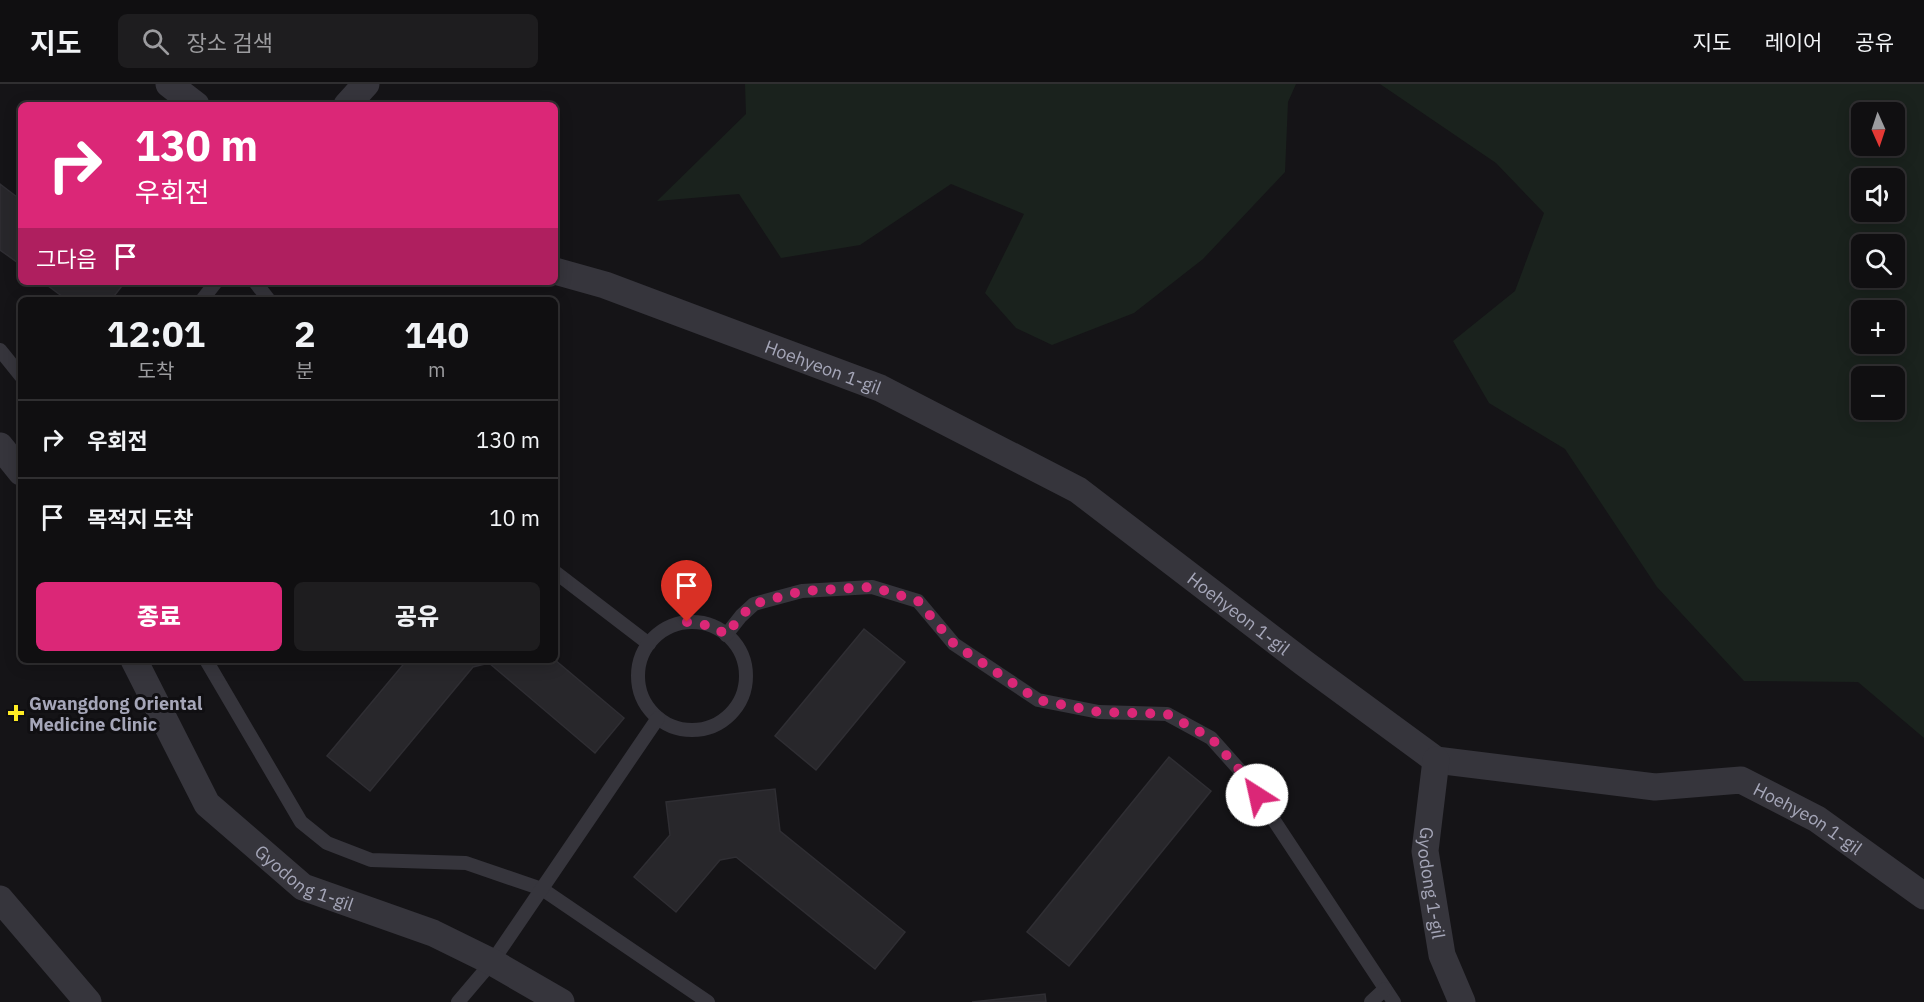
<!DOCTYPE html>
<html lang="ko">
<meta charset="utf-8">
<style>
:root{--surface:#100f11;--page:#1e1d1f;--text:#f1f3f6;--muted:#9c9c9f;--line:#302f31;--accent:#db2777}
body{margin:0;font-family:"IBM Plex Sans","Noto Sans KR",sans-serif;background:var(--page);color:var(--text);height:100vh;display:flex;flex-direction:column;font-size:22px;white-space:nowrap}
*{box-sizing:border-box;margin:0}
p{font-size:20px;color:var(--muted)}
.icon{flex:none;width:33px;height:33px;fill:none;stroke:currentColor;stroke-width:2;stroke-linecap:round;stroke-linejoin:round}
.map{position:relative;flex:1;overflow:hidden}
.sheet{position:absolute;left:18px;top:213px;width:540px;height:366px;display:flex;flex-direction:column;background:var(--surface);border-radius:9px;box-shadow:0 3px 15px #0003,0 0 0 2px var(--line)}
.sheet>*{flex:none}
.banner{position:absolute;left:18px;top:18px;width:540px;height:183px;border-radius:9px;box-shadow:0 3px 15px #0003,0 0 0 2px var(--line);background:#db2777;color:#fff;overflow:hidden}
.needle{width:39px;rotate:177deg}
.controls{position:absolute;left:1851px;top:18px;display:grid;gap:12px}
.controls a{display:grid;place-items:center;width:54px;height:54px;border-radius:9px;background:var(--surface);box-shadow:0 3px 15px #0003,0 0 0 2px var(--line);font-size:30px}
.pin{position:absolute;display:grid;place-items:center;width:51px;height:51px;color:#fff;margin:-62px -26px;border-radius:50% 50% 50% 0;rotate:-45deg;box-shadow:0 0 6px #0007}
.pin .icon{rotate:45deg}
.me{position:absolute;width:66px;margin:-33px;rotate:325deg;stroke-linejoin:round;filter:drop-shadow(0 0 4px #0008)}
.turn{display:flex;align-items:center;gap:21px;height:126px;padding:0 18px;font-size:27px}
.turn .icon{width:78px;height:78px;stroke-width:2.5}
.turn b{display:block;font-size:42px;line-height:51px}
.then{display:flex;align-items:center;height:57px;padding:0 18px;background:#0003;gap:12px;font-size:22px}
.eta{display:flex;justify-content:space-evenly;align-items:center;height:102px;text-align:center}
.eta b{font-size:36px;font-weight:800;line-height:42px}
.button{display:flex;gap:12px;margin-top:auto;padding:12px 18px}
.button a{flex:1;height:69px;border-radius:9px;background:var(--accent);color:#fff;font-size:24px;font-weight:800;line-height:69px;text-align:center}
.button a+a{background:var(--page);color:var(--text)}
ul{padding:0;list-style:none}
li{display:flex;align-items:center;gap:18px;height:78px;padding:0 18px;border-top:2px solid var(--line)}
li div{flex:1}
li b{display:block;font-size:22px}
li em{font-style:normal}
header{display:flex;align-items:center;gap:36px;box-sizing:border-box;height:84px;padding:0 30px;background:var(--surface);border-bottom:2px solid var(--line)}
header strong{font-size:28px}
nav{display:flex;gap:33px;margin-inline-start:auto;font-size:21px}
.search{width:420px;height:54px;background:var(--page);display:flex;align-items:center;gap:15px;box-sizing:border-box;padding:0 21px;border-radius:9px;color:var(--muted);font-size:22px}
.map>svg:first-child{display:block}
</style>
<header>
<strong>지도</strong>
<div class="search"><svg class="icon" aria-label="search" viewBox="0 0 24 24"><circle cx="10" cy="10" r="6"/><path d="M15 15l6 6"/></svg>장소 검색</div>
<nav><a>지도</a><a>레이어</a><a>공유</a></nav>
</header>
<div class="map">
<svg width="1924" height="918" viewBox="0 0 1924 918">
<rect width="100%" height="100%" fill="#151417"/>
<g fill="#1a221d" fill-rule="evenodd">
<path d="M745,0h551l-8,18 -3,70 -82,87 -69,54 -82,32 -36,-17 -31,-35 39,-79 -73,-30 -91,61 -79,13 -42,-64 -82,7 89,-87z"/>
<path d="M1380,0h544v654l-66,-56 -114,-1 -87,-94 -92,-138 -76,-46 -36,-62 62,-50 29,-78 -48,-50zM1862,28h32v34h-32zM1862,94h32v34h-32zM1862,160h32v34h-32zM1862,226h32v34h-32zM1862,292h32v34h-32z"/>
</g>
<g fill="#28272b" stroke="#2f2e33" stroke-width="1.5">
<path d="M0,100l21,16v65l-21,-15z"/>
<path d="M43,198h82l-14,18h-44z"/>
<path d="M864,545l41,33 -89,108 -41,-34z"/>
<path d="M407,576h148l69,58 -29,35 -106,-90 -16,4 -103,124 -43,-35z"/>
<path d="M1169,673l42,34 -142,175 -42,-34z"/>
<path d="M775,705l5,42 125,101 -30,37 -139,-112 -16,3 -44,52 -42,-35 36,-42 -4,-33z"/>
<path d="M1045,910l1,8h-74z"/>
</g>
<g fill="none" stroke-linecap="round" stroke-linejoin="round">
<g stroke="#36353c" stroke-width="14">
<path d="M255,198l14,18"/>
<path d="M202,216l14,-18"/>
<path d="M0,266l21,26"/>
<path d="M555,488l94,72"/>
<circle cx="692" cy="592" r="54"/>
<path d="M726,551l15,-19 13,-12 48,-13 70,-4 46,14 36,43 84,56 61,12 68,2 44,24 33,37 150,227"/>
<path d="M206,576l95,162 26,21 44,17 95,3 76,26 166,113"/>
<path d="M458,918l34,-40 166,-244"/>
<path d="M1371,918l14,-13"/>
</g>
<g stroke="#36353c" stroke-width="27">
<path d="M169,0l27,21"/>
<path d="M347,21l19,-21"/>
<path id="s1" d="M555,187l50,14 275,103 198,102 226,173 132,97 219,27 86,-7 76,39 107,77"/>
<path d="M0,362l21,26"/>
<path id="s2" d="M134,576l73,144 96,83 130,46 59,29 69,40"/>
<path id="s3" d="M1436,676l-11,91 17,104 20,47"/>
<path d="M0,815l88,103"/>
</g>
</g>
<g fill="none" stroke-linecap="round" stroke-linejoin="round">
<path stroke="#db2777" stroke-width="10" stroke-dasharray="0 18" d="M687,538c15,2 28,4 39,13l15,-19 13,-12 48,-13 71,-4 45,14 36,43 84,56 61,12 68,2 44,24 33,37 13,20"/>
</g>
<path fill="#ffec24" stroke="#100f12" stroke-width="2" d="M13 620h6v6h6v6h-6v6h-6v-6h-6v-6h6z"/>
<g text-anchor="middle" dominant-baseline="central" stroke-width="6" stroke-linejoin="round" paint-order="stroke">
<g font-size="18" fill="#a5a6b8" stroke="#100f12">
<text stroke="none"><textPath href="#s1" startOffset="285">Hoehyeon 1-gil</textPath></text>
<text stroke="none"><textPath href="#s1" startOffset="771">Hoehyeon 1-gil</textPath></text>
<text stroke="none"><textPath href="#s1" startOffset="1401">Hoehyeon 1-gil</textPath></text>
<text stroke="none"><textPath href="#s2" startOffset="285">Gyodong 1-gil</textPath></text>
<text stroke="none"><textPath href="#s3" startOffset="124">Gyodong 1-gil</textPath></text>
</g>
<g font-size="18" font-weight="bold" fill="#a5a6b8" stroke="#100f12" text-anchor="start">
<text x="29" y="619">Gwangdong Oriental<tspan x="29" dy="21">Medicine Clinic</tspan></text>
</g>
</g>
</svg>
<div class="controls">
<a><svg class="needle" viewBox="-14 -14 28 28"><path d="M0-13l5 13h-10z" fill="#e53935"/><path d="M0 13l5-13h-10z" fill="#9c9c9f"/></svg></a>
<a><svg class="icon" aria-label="sound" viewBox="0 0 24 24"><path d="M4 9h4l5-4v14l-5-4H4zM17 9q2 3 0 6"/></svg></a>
<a><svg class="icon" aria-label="search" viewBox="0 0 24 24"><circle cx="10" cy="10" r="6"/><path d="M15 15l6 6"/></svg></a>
<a>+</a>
<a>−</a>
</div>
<div class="pin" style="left:687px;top:538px;background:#d93025"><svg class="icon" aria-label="arrive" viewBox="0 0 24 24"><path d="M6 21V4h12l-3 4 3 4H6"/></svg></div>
<svg class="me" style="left:1257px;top:711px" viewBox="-20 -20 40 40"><circle r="19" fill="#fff"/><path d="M0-13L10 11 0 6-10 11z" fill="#db2777"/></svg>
<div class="banner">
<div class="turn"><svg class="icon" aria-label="right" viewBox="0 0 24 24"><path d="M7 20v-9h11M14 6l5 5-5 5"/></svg><div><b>130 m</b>우회전</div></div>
<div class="then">그다음<svg class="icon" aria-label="arrive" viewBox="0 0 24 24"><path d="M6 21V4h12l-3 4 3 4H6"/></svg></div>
</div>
<section class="sheet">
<div class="eta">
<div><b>12:01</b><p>도착</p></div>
<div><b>2</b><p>분</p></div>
<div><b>140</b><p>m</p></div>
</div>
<ul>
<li><svg class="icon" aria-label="right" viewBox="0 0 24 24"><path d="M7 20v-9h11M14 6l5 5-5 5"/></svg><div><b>우회전</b></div><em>130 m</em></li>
<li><svg class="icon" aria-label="arrive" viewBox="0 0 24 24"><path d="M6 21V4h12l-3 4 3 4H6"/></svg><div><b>목적지 도착</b></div><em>10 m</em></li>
</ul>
<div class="button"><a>종료</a><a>공유</a></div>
</section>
</div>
